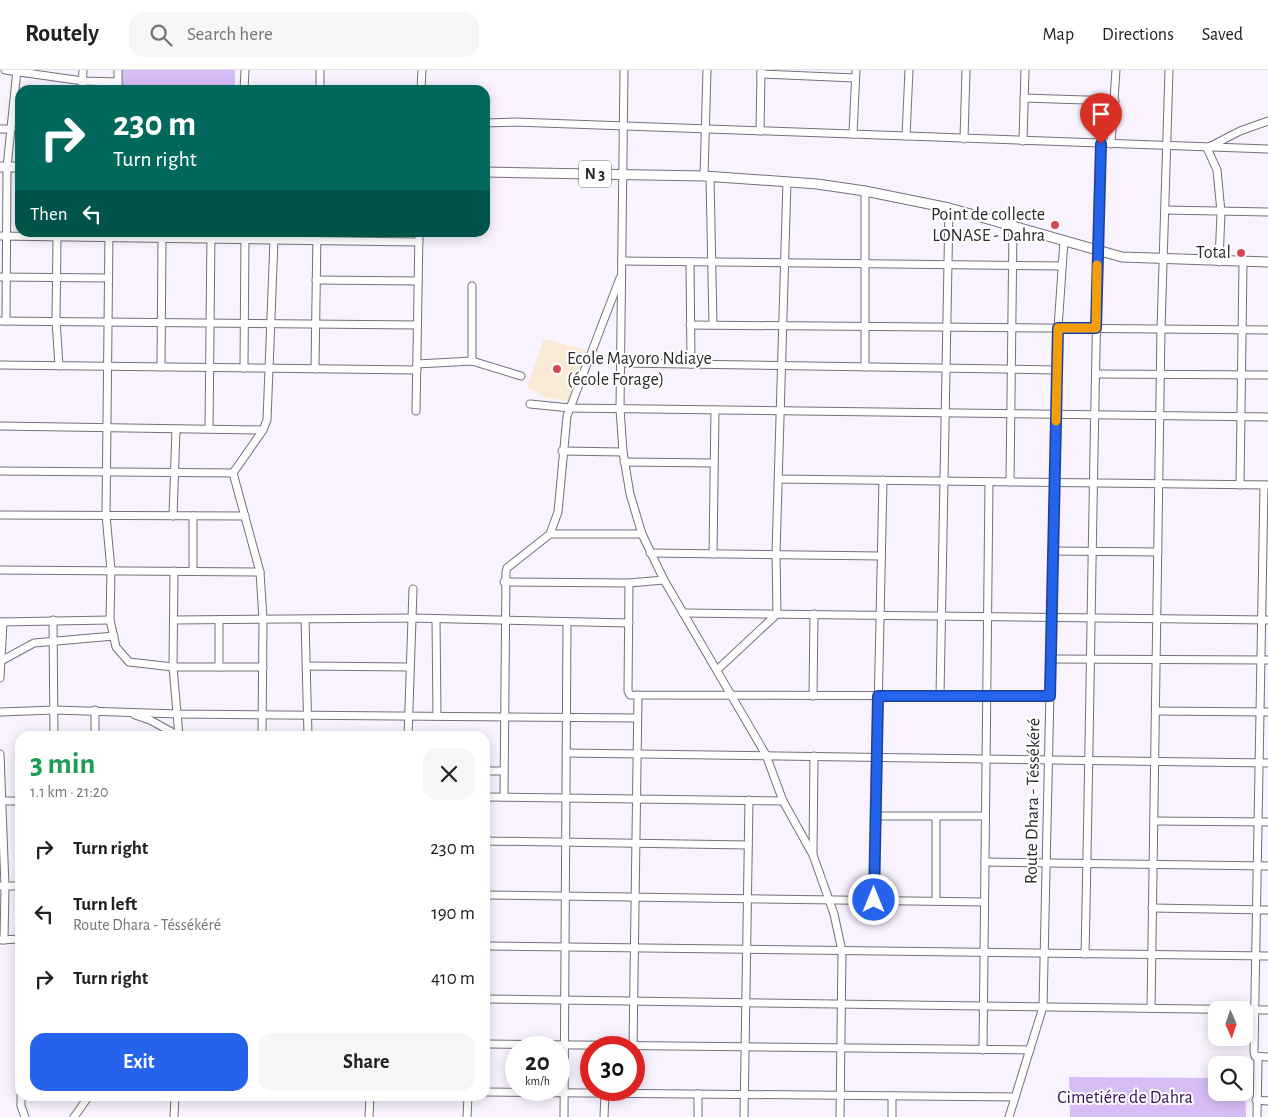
<!DOCTYPE html>
<meta charset="utf-8">
<style>
:root{--surface:#fff;--page:#f6f6f6;--text:#202124;--muted:#757577;--line:#e0e0e0;--accent:#2563eb}
body{margin:0;font-family:"Alegreya Sans",sans-serif;background:var(--page);color:var(--text);height:100vh;display:flex;flex-direction:column;font-size:19px;white-space:nowrap}
*{box-sizing:border-box;margin:0}
p{font-size:16px;color:var(--muted)}
.icon{flex:none;width:28px;height:28px;fill:none;stroke:currentColor;stroke-width:2;stroke-linecap:round;stroke-linejoin:round}
.map{position:relative;flex:1;overflow:hidden}
.sheet{position:absolute;left:15px;top:661px;width:475px;height:370px;display:flex;flex-direction:column;background:var(--surface);border-radius:15px;box-shadow:0 2px 12px #0003}
.sheet>*{flex:none}
.top-card{position:absolute;left:15px;top:15px;width:475px;height:152px;border-radius:15px;box-shadow:0 2px 12px #0003;background:#00695c;color:#fff;overflow:hidden}
.needle{width:32px;rotate:177deg}
.buttons{position:absolute;left:1208px;top:931px;display:grid;gap:10px}
.buttons a{display:grid;place-items:center;width:45px;height:45px;border-radius:10px;background:var(--surface);box-shadow:0 2px 12px #0003;font-size:25px}
.speed{position:absolute;left:505px;top:966px;display:flex;gap:10px;font-size:25px;font-weight:700;text-align:center}
.speed>*{display:grid;place-content:center;width:65px;height:65px;border-radius:50%;background:var(--surface);box-shadow:0 2px 12px #0003;line-height:1}
.speed small{font-size:12px;font-weight:400}
.speed .limit{border:8px solid #d22;background:#fff;color:#111}
.pin{position:absolute;display:grid;place-items:center;width:42px;height:42px;color:#fff;margin:-51px -21px;border-radius:50% 50% 50% 0;rotate:-45deg;box-shadow:0 0 5px #0007}
.pin .icon{rotate:45deg}
.me{position:absolute;width:55px;margin:-28px;rotate:0deg;stroke-linejoin:round;filter:drop-shadow(0 0 4px #0008)}
.turn{display:flex;align-items:center;gap:18px;height:105px;padding:0 15px;font-size:22px}
.turn .icon{width:65px;height:65px;stroke-width:2.5}
.turn b{display:block;font-size:35px;line-height:42px}
.then{display:flex;align-items:center;height:48px;padding:0 15px;background:#0003;gap:10px;font-size:19px}
.round{display:grid;place-items:center;flex:none;width:52px;height:52px;border-radius:15px;background:var(--page)}
.headline{display:flex;align-items:center;justify-content:space-between;height:85px;padding:0 15px}
h1{font-size:30px;font-weight:700;line-height:38px;color:#1e9e55}
.button{display:flex;gap:10px;margin-top:auto;padding:10px 15px}
.button a{flex:1;height:58px;border-radius:15px;background:var(--accent);color:#fff;font-size:20px;font-weight:700;line-height:58px;text-align:center}
.button a+a{background:var(--page);color:var(--text)}
ul{padding:0;list-style:none}
li{display:flex;align-items:center;gap:15px;height:65px;padding:0 15px}
li div{flex:1}
li b{display:block;font-size:19px}
li em{font-style:normal}
header{display:flex;align-items:center;gap:30px;box-sizing:border-box;height:70px;padding:0 25px;background:var(--surface);border-bottom:1px solid var(--line)}
header strong{font-size:24px}
nav{display:flex;gap:28px;margin-inline-start:auto;font-size:18px}
.search{width:350px;height:45px;background:var(--page);display:flex;align-items:center;gap:12px;box-sizing:border-box;padding:0 18px;border-radius:15px;color:var(--muted);font-size:19px}
.map>svg:first-child{display:block}
</style>
<header>
<strong>Routely</strong>
<div class="search"><svg class="icon" aria-label="search" viewBox="0 0 24 24"><circle cx="10" cy="10" r="6"/><path d="M15 15l6 6"/></svg>Search here</div>
<nav><a>Map</a><a>Directions</a><a>Saved</a></nav>
</header>
<div class="map">
<svg width="1268" height="1047" viewBox="0 0 1268 1047">
<rect width="100%" height="100%" fill="#f8f3ff"/>
<path fill="#f9e9d7" d="M544,269l42,11 -16,51 -24,-3 -19,-11z"/>
<g fill="#d7bdf6">
<path d="M122,0h113v20h-114z"/>
<path d="M1069,1007l147,1v14h28l1,-13 1,38h-176z"/>
</g>
<g fill="none" stroke-linecap="round" stroke-linejoin="round">
<defs>
<g id="minor">
<path d="M5,0l78,11 35,1"/>
<path d="M624,0l-4,339 3,43 7,42 12,40 22,46 102,175 17,46 30,54 21,59 8,37 -2,166"/>
<path d="M761,4l94,4"/>
<path d="M82,20l1,-20"/>
<path d="M118,20v-20"/>
<path d="M244,20l1,-20"/>
<path d="M320,20v-20"/>
<path d="M421,20l1,-20"/>
<path d="M1024,28l91,3"/>
<path d="M485,53l30,-1 753,27"/>
<path d="M0,59h11"/>
<path d="M760,61l1,-60"/>
<path d="M853,64l3,-64"/>
<path d="M906,66l3,-66"/>
<path d="M964,69l2,-69"/>
<path d="M1023,71l2,-71"/>
<path d="M1111,74l5,-74"/>
<path d="M1207,78l10,22 4,42 -2,50"/>
<path d="M1207,78l33,-17 28,-10"/>
<path d="M704,106l3,-106"/>
<path d="M710,107l3,148"/>
<path d="M1166,140l102,2"/>
<path d="M109,162l-3,283 5,55 -1,50 6,27 13,15 44,5h90"/>
<path d="M0,166l419,6"/>
<path d="M57,167l-1,84 3,45"/>
<path d="M622,191l439,5"/>
<path d="M690,192l1,102"/>
<path d="M0,207l108,1"/>
<path d="M316,210l102,1"/>
<path d="M0,251l417,4"/>
<path d="M6,251l1,-154 10,-97"/>
<path d="M690,255l578,5"/>
<path d="M472,291v-75"/>
<path d="M621,293l436,7"/>
<path d="M417,294l55,-3 49,15"/>
<path d="M0,295l417,5"/>
<path d="M161,297l1,-129"/>
<path d="M865,297v-176"/>
<path d="M244,298l1,-136"/>
<path d="M315,299l2,-137"/>
<path d="M1096,304l172,1"/>
<path d="M530,334l40,4 698,9"/>
<path d="M416,341l3,-179"/>
<path d="M0,356l263,4"/>
<path d="M209,359l2,-197"/>
<path d="M562,381l61,1"/>
<path d="M624,392l90,1"/>
<path d="M0,401l233,2"/>
<path d="M779,409l489,6"/>
<path d="M1010,412l3,-256"/>
<path d="M1240,415l3,-223"/>
<path d="M1264,415l-10,567 1,4 13,1"/>
<path d="M0,445l245,1"/>
<path d="M173,446l3,-86"/>
<path d="M550,464h92"/>
<path d="M1053,481l105,1"/>
<path d="M650,483l231,3"/>
<path d="M713,484l2,-144"/>
<path d="M0,500l260,2"/>
<path d="M174,501l-1,96 6,69"/>
<path d="M193,501v-55"/>
<path d="M504,512l125,1 35,-3"/>
<path d="M629,513l-1,108 2,4 420,1"/>
<path d="M683,543l585,7"/>
<path d="M436,549l1,97"/>
<path d="M53,550l1,116"/>
<path d="M174,550l238,-2 217,5"/>
<path d="M305,550l3,116"/>
<path d="M0,552l110,-2"/>
<path d="M1051,589l217,1"/>
<path d="M1,591l33,-18 80,-7"/>
<path d="M307,596l101,1"/>
<path d="M219,597v-47"/>
<path d="M717,600l60,-56 -1,-60 11,-373"/>
<path d="M0,608l3,-56"/>
<path d="M813,626l1,-82"/>
<path d="M940,626l9,-488"/>
<path d="M1156,641l112,1"/>
<path d="M0,642l55,-2 123,4 459,4"/>
<path d="M135,645l15,5 29,16"/>
<path d="M95,666v-26"/>
<path d="M262,666l1,-117 -3,-47 -27,-99 30,-43 4,-10 7,-180"/>
<path d="M408,666l5,-147"/>
<path d="M567,683l701,10"/>
<path d="M0,684l5,132 -1,54"/>
<path d="M485,701h19"/>
<path d="M485,727l298,4"/>
<path d="M504,727l2,-225 1,-4 43,-34 8,-22 9,-96 53,-138"/>
<path d="M0,731h20"/>
<path d="M875,746h110"/>
<path d="M1154,751l114,1"/>
<path d="M485,771l263,4"/>
<path d="M813,785l1,-99"/>
<path d="M985,792l283,4"/>
<path d="M0,816h20"/>
<path d="M485,825l499,7"/>
<path d="M874,830l9,-420"/>
<path d="M936,831v-84"/>
<path d="M1152,838l116,2"/>
<path d="M0,870l20,-1"/>
<path d="M485,876l783,10"/>
<path d="M1085,884c6,-270 8,-540 16,-810"/>
<path d="M485,929l783,11"/>
<path d="M1151,938l10,-679 8,-259"/>
<path d="M485,974l545,6"/>
<path d="M633,978l5,-353"/>
<path d="M983,980l6,-568"/>
<path d="M485,1022l530,5"/>
<path d="M21,1026v10l4,11"/>
<path d="M892,1026v21"/>
<path d="M1256,1030l12,1"/>
<path d="M74,1047l15,-21"/>
<path d="M174,1047l1,-21"/>
<path d="M369,1047l1,-21"/>
<path d="M467,1047l1,-21"/>
<path d="M564,1047l3,-495"/>
<path d="M604,1047l1,-24"/>
<path d="M698,1047v-23"/>
<path d="M744,1047l5,-317"/>
<path d="M1009,1047l34,-110 15,-679 6,-87"/>
<path d="M1257,1047l1,-60"/>
</g>
<g id="major">
<path d="M0,97h20"/>
<path d="M485,102l219,4 113,8 48,7 84,17 173,49 146,5"/>
</g>
</defs>
<use href="#minor" stroke="#756f7c" stroke-width="9"/>
<use href="#major" stroke="#756f7c" stroke-width="11"/>
<use href="#minor" stroke="#fff" stroke-width="7"/>
<use href="#major" stroke="#fff" stroke-width="9"/>
</g>
<g fill="none" stroke-linecap="round" stroke-linejoin="round">
<defs>
<path id="route" d="M874,830l4,-204h172l8,-368h38l5,-184"/>
</defs>
<use href="#route" stroke="#184099" stroke-width="12"/>
<use href="#route" stroke="#2563eb" stroke-width="9"/>
<path stroke="#f59e0b" stroke-width="9" d="M1056,351l2,-93h38l1,-63"/>
</g>
<g fill="#d54554" stroke="#fff" stroke-width="2">
<circle cx="1055" cy="155" r="5"/>
<circle cx="1241" cy="183" r="5"/>
<circle cx="557" cy="299" r="5"/>
</g>
<g text-anchor="middle" dominant-baseline="central" stroke-width="4" stroke-linejoin="round" paint-order="stroke">
<rect fill="#fff" stroke="#6a686c" stroke-width="1" x="579" y="90.5" width="32" height="27" rx="4"/>
<g font-size="16" font-weight="bold" fill="#2a282d">
<text x="595" y="104">N 3</text>
</g>
<g font-size="18" fill="#2a282d" stroke="#fff" text-anchor="end">
<text x="1045" y="145">Point de collecte<tspan x="1045" dy="21">LONASE - Dahra</tspan></text>
<text x="1231" y="183">Total</text>
<text x="567" y="289" text-anchor="start">Ecole Mayoro Ndiaye<tspan x="567" dy="21">(école Forage)</tspan></text>
</g>
<g font-size="18" fill="#2a282d" stroke="#fff">
<text transform="translate(1033 731) rotate(-89)">Route Dhara - Téssékéré</text>
</g>
<g font-size="18" fill="#380c5a" stroke="#fff">
<text x="1125" y="1028">Cimetiére de Dahra</text>
</g>
</g>
</svg>
<div class="buttons">
<a><svg class="needle" viewBox="-14 -14 28 28"><path d="M0-13l5 13h-10z" fill="#e53935"/><path d="M0 13l5-13h-10z" fill="#757577"/></svg></a>
<a><svg class="icon" aria-label="search" viewBox="0 0 24 24"><circle cx="10" cy="10" r="6"/><path d="M15 15l6 6"/></svg></a>
</div>
<div class="speed"><div>20<small>km/h</small></div><div class="limit">30</div></div>
<div class="pin" style="left:1101px;top:74px;background:#d93025"><svg class="icon" aria-label="arrive" viewBox="0 0 24 24"><path d="M6 21V4h12l-3 4 3 4H6"/></svg></div>
<svg class="me" style="left:874px;top:830px" viewBox="-20 -20 40 40"><circle r="17" fill="#2563eb" stroke="#fff" stroke-width="3"/><path d="M0-11L8 9 0 5-8 9z" fill="#fff"/></svg>
<div class="top-card">
<div class="turn"><svg class="icon" aria-label="right" viewBox="0 0 24 24"><path d="M7 20v-9h11M14 6l5 5-5 5"/></svg><div><b>230 m</b>Turn right</div></div>
<div class="then">Then<svg class="icon" aria-label="left" viewBox="0 0 24 24"><path d="M17 20v-9H6M10 6l-5 5 5 5"/></svg></div>
</div>
<section class="sheet">
<div class="headline"><div><h1>3 min</h1><p>1.1 km · 21:20</p></div><a class="round"><svg class="icon" aria-label="close" viewBox="0 0 24 24"><path d="M6 6l12 12M18 6L6 18"/></svg></a></div>
<ul>
<li><svg class="icon" aria-label="right" viewBox="0 0 24 24"><path d="M7 20v-9h11M14 6l5 5-5 5"/></svg><div><b>Turn right</b></div><em>230 m</em></li>
<li><svg class="icon" aria-label="left" viewBox="0 0 24 24"><path d="M17 20v-9H6M10 6l-5 5 5 5"/></svg><div><b>Turn left</b><p>Route Dhara - Téssékéré</p></div><em>190 m</em></li>
<li><svg class="icon" aria-label="right" viewBox="0 0 24 24"><path d="M7 20v-9h11M14 6l5 5-5 5"/></svg><div><b>Turn right</b></div><em>410 m</em></li>
</ul>
<div class="button"><a>Exit</a><a>Share</a></div>
</section>
</div>
